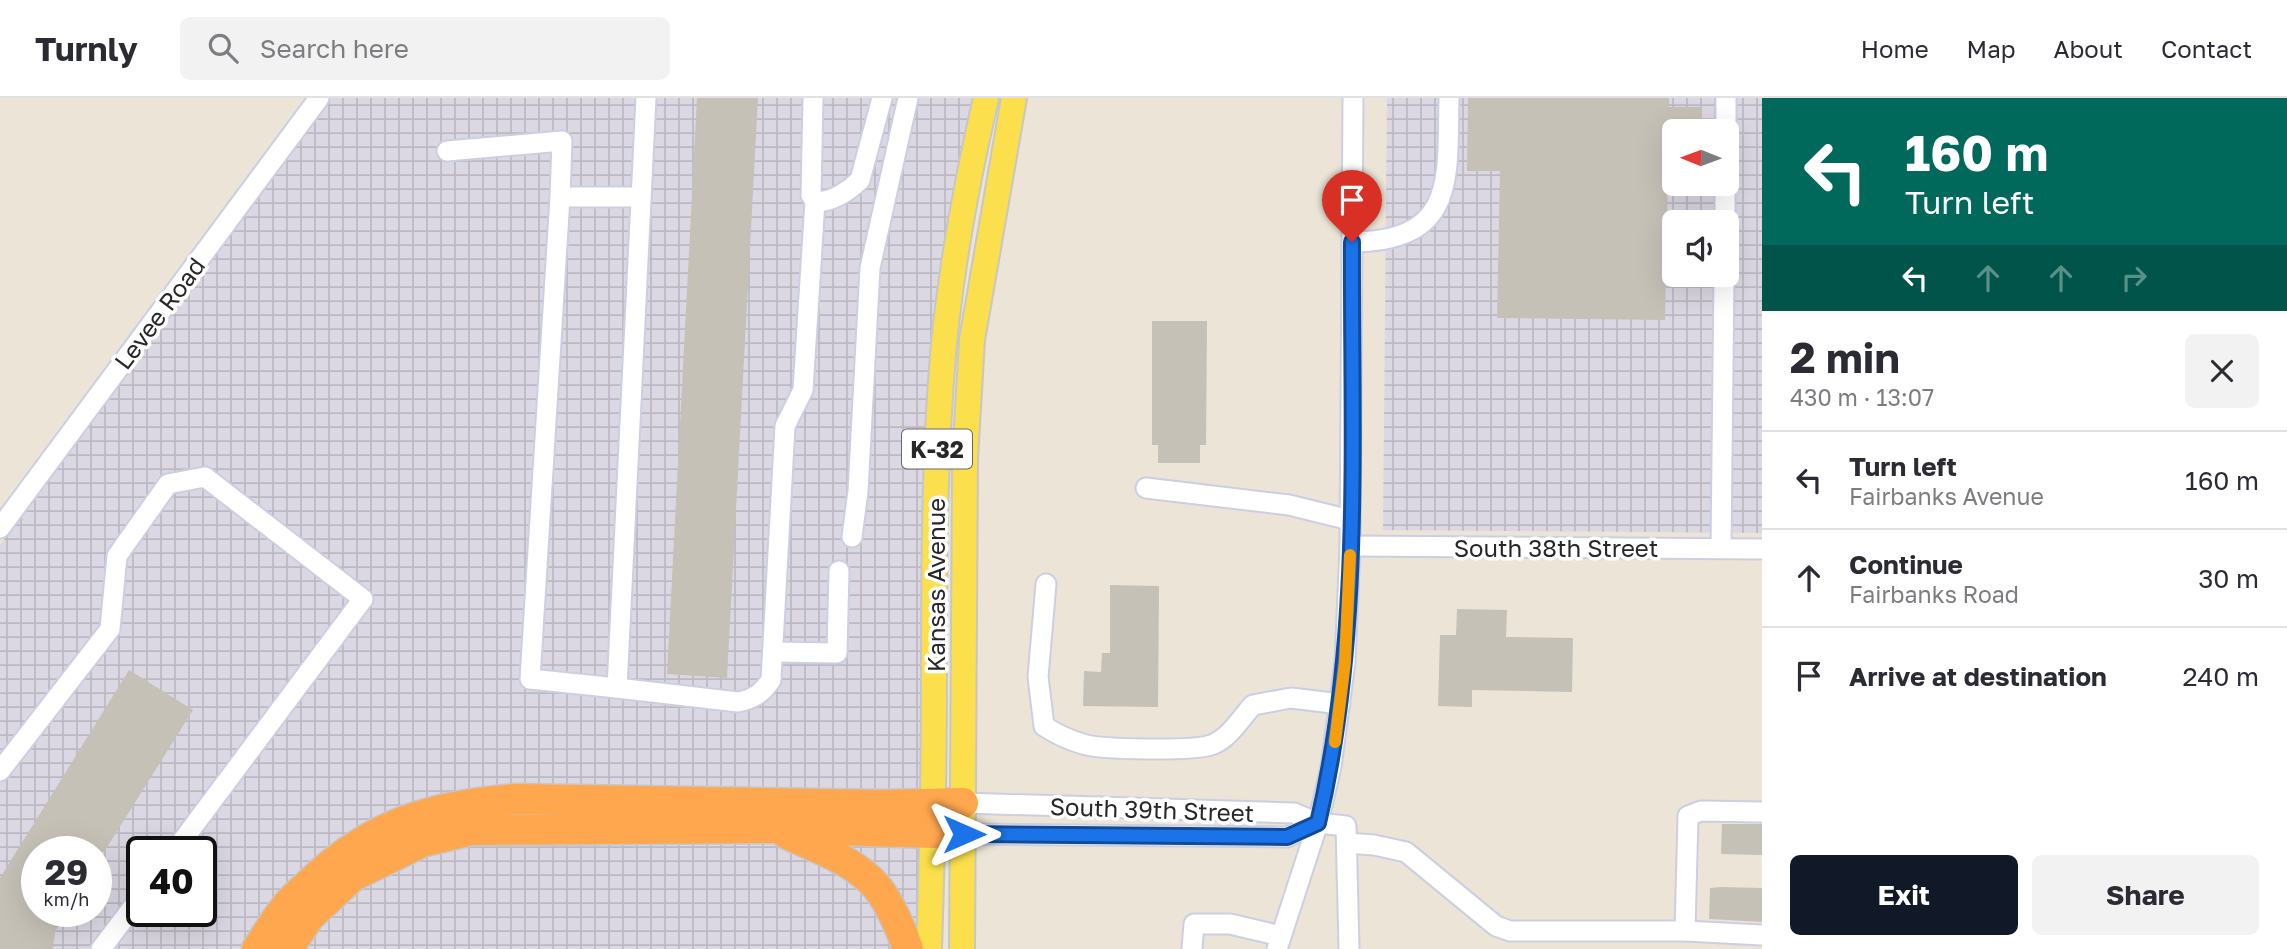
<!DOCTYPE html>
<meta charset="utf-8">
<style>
:root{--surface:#fff;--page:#f2f2f3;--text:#2b2b33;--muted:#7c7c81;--line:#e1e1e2;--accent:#111827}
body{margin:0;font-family:"Golos Text",sans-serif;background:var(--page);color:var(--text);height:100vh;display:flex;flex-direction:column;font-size:26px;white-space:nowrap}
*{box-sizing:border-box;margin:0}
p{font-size:23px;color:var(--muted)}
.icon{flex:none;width:38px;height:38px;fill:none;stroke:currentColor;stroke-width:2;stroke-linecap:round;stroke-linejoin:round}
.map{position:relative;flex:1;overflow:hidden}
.details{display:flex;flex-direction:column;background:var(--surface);width:525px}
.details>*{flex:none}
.hud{background:#00695c;color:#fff;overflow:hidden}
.needle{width:46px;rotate:271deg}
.buttons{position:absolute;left:1662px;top:21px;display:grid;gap:14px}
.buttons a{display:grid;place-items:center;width:77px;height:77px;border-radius:10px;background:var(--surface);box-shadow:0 7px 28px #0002;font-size:35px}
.speed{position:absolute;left:21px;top:738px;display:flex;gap:14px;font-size:35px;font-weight:700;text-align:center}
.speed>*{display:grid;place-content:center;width:91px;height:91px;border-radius:50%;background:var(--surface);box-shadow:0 7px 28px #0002;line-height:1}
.speed small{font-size:18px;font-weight:400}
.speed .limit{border:4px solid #111;border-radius:10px;background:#fff;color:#111}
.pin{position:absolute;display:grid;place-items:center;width:60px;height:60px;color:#fff;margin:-72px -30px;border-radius:50% 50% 50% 0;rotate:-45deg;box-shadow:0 0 7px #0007}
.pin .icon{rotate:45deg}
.me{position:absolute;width:77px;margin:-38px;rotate:90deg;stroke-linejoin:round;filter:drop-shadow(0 0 5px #0008)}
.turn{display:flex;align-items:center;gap:24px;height:147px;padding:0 28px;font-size:32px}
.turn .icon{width:91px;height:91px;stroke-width:2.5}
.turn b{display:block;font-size:49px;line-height:60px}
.lanes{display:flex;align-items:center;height:66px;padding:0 28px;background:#0003;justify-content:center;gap:35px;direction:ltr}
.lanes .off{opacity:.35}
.round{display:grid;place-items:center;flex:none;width:74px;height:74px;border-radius:10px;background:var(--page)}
.head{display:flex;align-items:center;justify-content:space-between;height:119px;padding:0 28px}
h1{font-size:42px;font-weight:700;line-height:52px}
.action{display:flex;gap:14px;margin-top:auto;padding:14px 28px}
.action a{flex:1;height:80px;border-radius:10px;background:var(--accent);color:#fff;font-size:28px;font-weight:700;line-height:80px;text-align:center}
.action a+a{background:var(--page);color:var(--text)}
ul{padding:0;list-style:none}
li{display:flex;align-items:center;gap:21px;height:98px;padding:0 28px;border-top:2px solid var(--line)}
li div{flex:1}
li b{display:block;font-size:26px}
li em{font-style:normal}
header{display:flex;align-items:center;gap:42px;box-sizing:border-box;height:98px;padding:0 35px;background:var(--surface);border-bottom:2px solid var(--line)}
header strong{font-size:33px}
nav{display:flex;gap:38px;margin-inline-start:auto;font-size:24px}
.search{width:490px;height:63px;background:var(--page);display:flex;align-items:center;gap:18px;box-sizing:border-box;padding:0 24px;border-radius:10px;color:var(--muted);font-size:26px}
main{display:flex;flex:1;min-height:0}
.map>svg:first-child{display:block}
</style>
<header>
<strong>Turnly</strong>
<div class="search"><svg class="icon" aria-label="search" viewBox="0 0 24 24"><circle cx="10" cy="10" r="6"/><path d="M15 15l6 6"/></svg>Search here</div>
<nav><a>Home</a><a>Map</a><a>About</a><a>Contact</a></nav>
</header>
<main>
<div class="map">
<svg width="1762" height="851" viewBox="0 0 1762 851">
<defs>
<pattern id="industrial-grid" width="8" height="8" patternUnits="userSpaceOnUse" patternTransform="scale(1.75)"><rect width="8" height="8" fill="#dcd8e3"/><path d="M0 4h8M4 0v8" fill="none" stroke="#bdb9c3"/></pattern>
</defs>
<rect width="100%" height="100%" fill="#ebe4d7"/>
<g fill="url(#industrial-grid)" fill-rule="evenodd">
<path d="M324,0h662l-32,172 -26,679h-928v-404zM37,754h59v60h-59zM142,754h59v60h-59z"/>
<path d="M1387,0h375v435l-379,-3zM1675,33h52v53h-52zM1675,124h52v53h-52z"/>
</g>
<g fill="#c6c1b7">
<path d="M697,0h61l-31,580 -60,-4z"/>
<path d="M1468,0h201v9h33v24h-27v43h-7l-3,146 -168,-2 3,-147h-33z"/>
<path d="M1152,223h55l-1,124h-6v18h-42v-18h-6z"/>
<path d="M1110,487l49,1 -1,121 -75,-1 1,-35 17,1 1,-19h8z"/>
<path d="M1457,511l50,1 -1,27 67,1 -1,54 -100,-2v17l-34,-1 2,-71h16z"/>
<path d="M129,572l64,40 -89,142h-67v60h30l-12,20 -2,17h-53v-71z"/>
<path d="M1722,726h40v31l-41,-1z"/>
<path d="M1721,789l41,1v34l-53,-3 1,-31z"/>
</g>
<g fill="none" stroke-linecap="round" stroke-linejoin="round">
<defs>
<g id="minor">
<path d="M646,0l-29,590 121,14c16,-3 24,-9 33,-22l14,-254 18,-36 12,-189 -4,-6 2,-97"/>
<path d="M1726,33v-33"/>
<path d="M447,53l115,-10 -2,56"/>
<path d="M815,103c15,3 35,-11 45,-21l22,-82"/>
<path d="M1725,124v-38"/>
<path d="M1352,144c105,-1 95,-63 97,-144"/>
<path d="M1146,390l143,17 61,15"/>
<path d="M0,430l319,-430"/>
<path d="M852,439l6,-46 12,-223 38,-170"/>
<path d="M1350,448l412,3"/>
<path d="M1721,450l3,-273"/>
<path d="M1046,486l-8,93 6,49c12,8 25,14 39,18 17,6 111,7 128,1 18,-6 30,-27 42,-40l38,-7 49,6"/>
<path d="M773,554l64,1 2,-82"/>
<path d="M617,590l-87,-9 30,-482h81"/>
<path d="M0,673l110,-142 7,-73 51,-72 37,-7 158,122 -189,253"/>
<path d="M963,705l331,10 24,10 28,3 3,123"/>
<path d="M964,736l323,3 31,-14"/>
<path d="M1347,745l27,2 32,7 90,74 14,5h175l77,4"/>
<path d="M1685,833l3,-115 13,-5 61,1"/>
<path d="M101,851l41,-54"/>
<path d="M1192,851l2,-25h36l51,12"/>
<path d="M1277,851l41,-126 13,-56 14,-105 5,-116 3,-448"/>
</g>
<g id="major">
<path d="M929,851c3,-90 5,-180 5,-271 0,-99 0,-198 7,-297 6,-95 24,-191 45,-283"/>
<path d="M962,851l3,-490 7,-119 42,-242"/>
</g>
<g id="highway">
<path d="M787,736c30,14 66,26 89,52 13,15 26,45 32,63"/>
<path d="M257,851c9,-13 17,-28 27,-40 7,-10 18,-18 27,-27 60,-58 122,-77 205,-83l368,6 79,-2"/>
<path d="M288,851l21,-32 44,-41 69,-34 50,-12 302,-2 190,6"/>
</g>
</defs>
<use href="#minor" stroke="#cccfe2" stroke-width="23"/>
<use href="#major" stroke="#c7c7c7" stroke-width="28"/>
<use href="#highway" stroke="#c7c7c7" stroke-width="33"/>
<use href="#minor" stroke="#fff" stroke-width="19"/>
<use href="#major" stroke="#fbdf4c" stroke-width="24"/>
<use href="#highway" stroke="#ffa74e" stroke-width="30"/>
</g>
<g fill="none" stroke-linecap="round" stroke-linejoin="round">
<defs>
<path id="route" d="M964,736l323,3 31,-14c45,-190 33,-388 34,-581"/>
</defs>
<use href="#route" stroke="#114b97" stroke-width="18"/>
<use href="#route" stroke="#1a73e8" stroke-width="12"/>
<path stroke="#f59e0b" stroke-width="12" d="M1335,644l10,-80 5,-107"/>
</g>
<g text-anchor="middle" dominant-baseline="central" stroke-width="7" stroke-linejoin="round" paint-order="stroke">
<rect fill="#fff" stroke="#686868" stroke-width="2" x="902" y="331.5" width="70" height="39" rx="5"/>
<g font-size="23" font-weight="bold" fill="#272727">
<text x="937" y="351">K-32</text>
</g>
<g font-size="24" fill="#272727" stroke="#fff">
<text transform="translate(159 215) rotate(-53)">Levee Road</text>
<text x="1556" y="449">South 38th Street</text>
<text transform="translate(935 487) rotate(-90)">Kansas Avenue</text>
<text transform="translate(1152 711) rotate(2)">South 39th Street</text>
</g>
</g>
</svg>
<div class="buttons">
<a><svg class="needle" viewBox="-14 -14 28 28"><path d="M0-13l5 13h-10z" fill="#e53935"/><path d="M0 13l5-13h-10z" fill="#7c7c81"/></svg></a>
<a><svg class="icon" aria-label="sound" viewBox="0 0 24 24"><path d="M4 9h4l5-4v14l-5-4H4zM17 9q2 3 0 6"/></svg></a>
</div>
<div class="speed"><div>29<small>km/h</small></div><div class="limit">40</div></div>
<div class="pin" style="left:1352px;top:144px;background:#d93025"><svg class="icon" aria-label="arrive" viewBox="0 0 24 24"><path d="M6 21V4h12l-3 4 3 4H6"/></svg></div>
<svg class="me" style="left:964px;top:736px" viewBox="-20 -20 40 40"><path d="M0-17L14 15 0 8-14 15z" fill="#1a73e8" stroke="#fff" stroke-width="4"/></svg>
</div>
<section class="details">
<div class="hud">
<div class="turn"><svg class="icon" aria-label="left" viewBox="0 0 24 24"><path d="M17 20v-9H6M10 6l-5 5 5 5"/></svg><div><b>160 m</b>Turn left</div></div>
<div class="lanes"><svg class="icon" aria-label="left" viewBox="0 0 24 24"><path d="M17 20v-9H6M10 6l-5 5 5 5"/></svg><svg class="icon off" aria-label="ahead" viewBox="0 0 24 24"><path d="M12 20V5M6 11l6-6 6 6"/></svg><svg class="icon off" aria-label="ahead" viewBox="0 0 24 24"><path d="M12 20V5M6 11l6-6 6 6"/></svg><svg class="icon off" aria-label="right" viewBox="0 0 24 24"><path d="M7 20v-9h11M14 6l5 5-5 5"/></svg></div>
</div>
<div class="head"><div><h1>2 min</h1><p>430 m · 13:07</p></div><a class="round"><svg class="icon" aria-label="close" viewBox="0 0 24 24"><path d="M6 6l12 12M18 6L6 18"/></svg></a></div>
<ul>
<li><svg class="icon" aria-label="left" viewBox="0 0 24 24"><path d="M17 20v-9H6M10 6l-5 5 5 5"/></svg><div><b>Turn left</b><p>Fairbanks Avenue</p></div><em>160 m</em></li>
<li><svg class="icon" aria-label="ahead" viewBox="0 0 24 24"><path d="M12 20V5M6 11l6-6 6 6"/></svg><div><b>Continue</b><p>Fairbanks Road</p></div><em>30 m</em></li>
<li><svg class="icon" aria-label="arrive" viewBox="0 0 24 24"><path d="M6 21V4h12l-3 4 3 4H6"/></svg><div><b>Arrive at destination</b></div><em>240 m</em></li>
</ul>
<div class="action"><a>Exit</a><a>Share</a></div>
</section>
</main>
